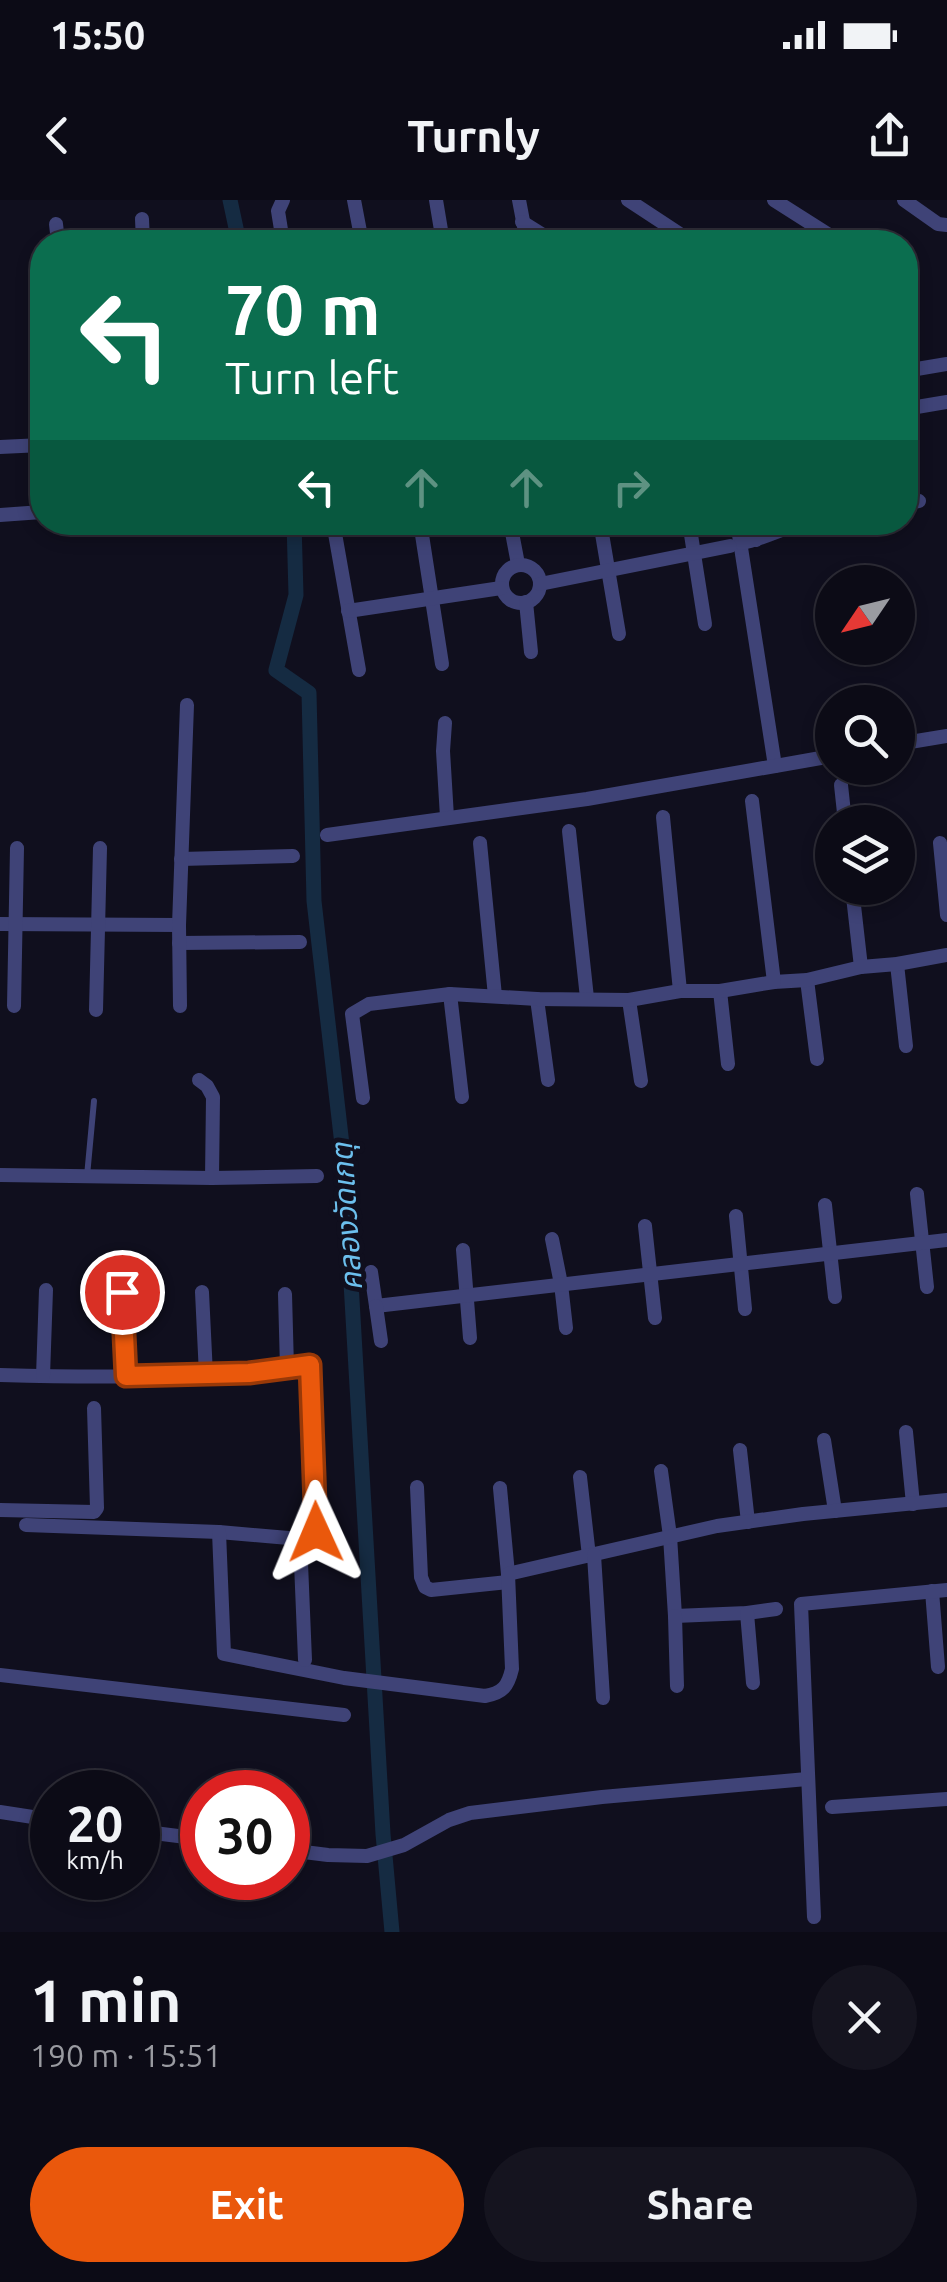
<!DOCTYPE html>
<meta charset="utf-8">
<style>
:root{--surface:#0c0b16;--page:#15141f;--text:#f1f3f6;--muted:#9a9ba1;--line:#2c2b35;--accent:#ea580c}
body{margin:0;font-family:Ubuntu,"Noto Sans Thai",sans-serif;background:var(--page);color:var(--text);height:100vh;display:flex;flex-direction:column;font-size:38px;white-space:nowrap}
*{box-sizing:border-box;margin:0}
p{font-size:32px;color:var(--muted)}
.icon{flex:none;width:55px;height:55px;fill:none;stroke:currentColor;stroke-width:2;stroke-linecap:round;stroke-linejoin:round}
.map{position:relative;height:1732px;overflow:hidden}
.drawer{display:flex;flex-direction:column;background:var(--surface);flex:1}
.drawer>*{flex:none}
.guide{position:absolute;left:30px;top:30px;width:888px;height:305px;border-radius:40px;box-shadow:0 5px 15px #0003,0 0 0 2px var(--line);background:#0b6e4f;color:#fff;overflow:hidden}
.needle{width:65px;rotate:235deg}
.controls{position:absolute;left:815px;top:365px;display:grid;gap:20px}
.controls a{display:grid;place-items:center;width:100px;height:100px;border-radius:50%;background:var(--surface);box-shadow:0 5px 15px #0003,0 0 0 2px var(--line);font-size:50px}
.speed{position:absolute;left:30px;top:1570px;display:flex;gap:20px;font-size:50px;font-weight:700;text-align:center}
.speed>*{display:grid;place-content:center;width:130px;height:130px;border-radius:50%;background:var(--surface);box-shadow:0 5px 15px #0003,0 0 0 2px var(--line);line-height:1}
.speed small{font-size:25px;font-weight:400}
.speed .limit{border:15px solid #d22;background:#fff;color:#111}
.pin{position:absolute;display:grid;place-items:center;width:85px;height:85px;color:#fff;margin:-42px;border:5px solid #fff;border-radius:50%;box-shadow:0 2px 10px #0007}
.me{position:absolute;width:110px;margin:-55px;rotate:359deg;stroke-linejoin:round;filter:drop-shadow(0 0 8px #0008)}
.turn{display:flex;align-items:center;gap:35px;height:210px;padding:0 30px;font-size:45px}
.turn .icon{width:130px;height:130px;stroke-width:2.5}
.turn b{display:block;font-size:70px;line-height:85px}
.lanes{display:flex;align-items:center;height:95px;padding:0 30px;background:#0003;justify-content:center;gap:50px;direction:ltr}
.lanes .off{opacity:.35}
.round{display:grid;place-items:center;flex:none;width:105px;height:105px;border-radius:52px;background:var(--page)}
.summary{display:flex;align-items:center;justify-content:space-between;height:170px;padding:0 30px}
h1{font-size:60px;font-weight:700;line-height:75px}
.action{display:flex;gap:20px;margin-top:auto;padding:20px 30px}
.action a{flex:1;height:115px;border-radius:60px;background:var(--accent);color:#fff;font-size:40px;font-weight:700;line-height:115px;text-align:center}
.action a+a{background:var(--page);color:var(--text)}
.status{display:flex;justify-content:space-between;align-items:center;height:70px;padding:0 50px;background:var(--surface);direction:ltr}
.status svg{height:28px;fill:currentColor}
header{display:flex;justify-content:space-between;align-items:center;height:130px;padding:0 30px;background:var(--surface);font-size:45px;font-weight:700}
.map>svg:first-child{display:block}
</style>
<div class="status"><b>15:50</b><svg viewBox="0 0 49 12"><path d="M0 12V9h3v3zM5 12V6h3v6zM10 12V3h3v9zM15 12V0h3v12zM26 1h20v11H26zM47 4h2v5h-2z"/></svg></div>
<header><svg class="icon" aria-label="back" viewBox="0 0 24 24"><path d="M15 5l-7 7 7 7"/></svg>Turnly<svg class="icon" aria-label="share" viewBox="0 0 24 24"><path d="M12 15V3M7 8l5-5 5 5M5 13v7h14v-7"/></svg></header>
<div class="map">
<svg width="947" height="1732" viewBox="0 0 947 1732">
<rect width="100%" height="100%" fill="#100f1e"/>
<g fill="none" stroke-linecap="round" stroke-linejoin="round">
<g stroke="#152b42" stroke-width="15">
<path d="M230,0l9,42"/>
<path d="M294,322l2,73 -20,75 33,23 5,208 30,261 39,672 9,98"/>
</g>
<path stroke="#3f4377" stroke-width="6" d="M87,976l7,-75"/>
<g stroke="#3f4377" stroke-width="14">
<path d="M283,0l-5,11 5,31"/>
<path d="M354,0l8,42"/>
<path d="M436,0l7,42"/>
<path d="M519,0l8,42"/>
<path d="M628,0l64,42"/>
<path d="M774,0l66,42"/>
<path d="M904,0l34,24 9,1"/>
<path d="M142,19l1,23"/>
<path d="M522,22l32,20"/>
<path d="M56,24l2,18"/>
<path d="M905,171l42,-7"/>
<path d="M905,209l42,-7"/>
<path d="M0,247l42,-2"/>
<path d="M905,303l14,-2"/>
<path d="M0,315l42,-3"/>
<path d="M222,322h18"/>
<path d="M333,322l26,148"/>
<path d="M420,322l22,142"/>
<path d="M510,322l8,42"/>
<path d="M600,322l19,112"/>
<path d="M689,322l16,102"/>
<path d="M737,322l38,244"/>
<path d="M753,322l3,18"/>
<path d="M741,343c24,-4 42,-16 67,-21"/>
<circle cx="521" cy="384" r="19"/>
<path d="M540,384l190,-38"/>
<path d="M526,402l5,50"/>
<path d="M348,411l153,-23"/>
<path d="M445,523l-2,28 4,66"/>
<path d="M898,544l49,-8"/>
<path d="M841,585l4,37"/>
<path d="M663,617l17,174"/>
<path d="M569,631l18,167"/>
<path d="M327,635l260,-36 245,-43"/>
<path d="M480,643l15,153"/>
<path d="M940,643l7,72"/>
<path d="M181,659l112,-3"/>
<path d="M852,688l9,79"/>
<path d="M0,724l179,1"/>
<path d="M179,743l121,-1"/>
<path d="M897,764l9,82"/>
<path d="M807,780l10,79"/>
<path d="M774,782l33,-2 54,-13 36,-3 50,-9"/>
<path d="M720,791l8,73"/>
<path d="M450,794l12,103"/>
<path d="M537,799l11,81"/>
<path d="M629,800l12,81"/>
<path d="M14,806l3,-158"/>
<path d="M180,806l-1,-81 8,-220"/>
<path d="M96,810l4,-162"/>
<path d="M199,880l8,6 6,11 -1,81"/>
<path d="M363,898l-11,-84 17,-10 81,-10 87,5 92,1 51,-9h40l54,-9 -22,-181"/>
<path d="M0,975l212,3 105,-2"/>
<path d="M917,994l10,93"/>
<path d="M825,1005l10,92"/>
<path d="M736,1016l9,93"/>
<path d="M645,1026l10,92"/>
<path d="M552,1039l9,45 5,44"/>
<path d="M463,1050l7,88"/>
<path d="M371,1072l5,34 571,-66"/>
<path d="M122,1091l4,85"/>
<path d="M202,1092l4,83"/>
<path d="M285,1094l2,74"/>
<path d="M376,1106l5,35"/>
<path d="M0,1175c104,3 207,3 310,-10l7,151 -1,16 -5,5 -11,2 -81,-7 -193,-7"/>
<path d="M43,1176l3,-86"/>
<path d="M906,1232l7,72"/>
<path d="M824,1240l11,71"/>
<path d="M740,1250l8,72"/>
<path d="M661,1271l9,65 5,80 72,-3 29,-4"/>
<path d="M580,1277l9,79"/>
<path d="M417,1287l4,90 4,10 6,3 77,-8"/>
<path d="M500,1288l8,86"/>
<path d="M0,1310l94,2 3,-4 -3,-100"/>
<path d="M219,1332l5,122 120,24 141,18c18,-3 23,-10 27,-27l-4,-95 209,-48 86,-12 144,-14"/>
<path d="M300,1339l5,121"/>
<path d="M594,1355l9,143"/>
<path d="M932,1391l6,76"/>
<path d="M747,1413l6,70"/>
<path d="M675,1416l2,70"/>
<path d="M0,1475l344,40"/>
<path d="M832,1607l115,-8"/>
<path d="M0,1612l52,8"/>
<path d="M138,1631l64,8"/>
<path d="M288,1650l40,5 39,1 37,-11 45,-25 21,-7 132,-16 205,-18"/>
<path d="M814,1717l-13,-313 146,-14"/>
</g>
</g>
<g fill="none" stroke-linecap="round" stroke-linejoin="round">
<defs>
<path id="route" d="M122,1092l4,84 123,-3 61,-8 6,167"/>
</defs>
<use href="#route" stroke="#983908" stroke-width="25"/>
<use href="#route" stroke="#ea580c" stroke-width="18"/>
</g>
<g text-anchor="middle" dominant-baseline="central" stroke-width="10" stroke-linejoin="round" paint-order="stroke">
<g font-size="30" font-style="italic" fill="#6cbfed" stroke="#100f1e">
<text transform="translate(346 1017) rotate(-94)">คลองวัดเกตุ</text>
</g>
</g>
</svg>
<div class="controls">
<a><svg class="needle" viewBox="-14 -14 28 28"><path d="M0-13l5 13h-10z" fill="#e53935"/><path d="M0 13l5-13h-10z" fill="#9a9ba1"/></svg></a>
<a><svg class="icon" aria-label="search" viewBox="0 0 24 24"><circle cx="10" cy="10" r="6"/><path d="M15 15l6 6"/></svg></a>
<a><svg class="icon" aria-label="layers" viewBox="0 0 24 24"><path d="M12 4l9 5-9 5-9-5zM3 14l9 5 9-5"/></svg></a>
</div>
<div class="speed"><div>20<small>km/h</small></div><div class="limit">30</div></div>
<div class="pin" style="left:122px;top:1092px;background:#d93025"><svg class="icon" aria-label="arrive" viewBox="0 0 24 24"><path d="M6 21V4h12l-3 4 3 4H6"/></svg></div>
<svg class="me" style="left:316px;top:1332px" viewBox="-20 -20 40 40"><path d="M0-17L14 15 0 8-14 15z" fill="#ea580c" stroke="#fff" stroke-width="4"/></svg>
<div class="guide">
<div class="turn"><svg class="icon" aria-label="left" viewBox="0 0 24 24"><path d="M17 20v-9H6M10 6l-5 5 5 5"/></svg><div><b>70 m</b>Turn left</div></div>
<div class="lanes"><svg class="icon" aria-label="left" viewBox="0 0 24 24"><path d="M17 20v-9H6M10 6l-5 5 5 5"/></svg><svg class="icon off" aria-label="ahead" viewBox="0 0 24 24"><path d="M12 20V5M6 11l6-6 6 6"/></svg><svg class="icon off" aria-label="ahead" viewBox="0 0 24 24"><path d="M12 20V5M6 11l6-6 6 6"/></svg><svg class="icon off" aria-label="right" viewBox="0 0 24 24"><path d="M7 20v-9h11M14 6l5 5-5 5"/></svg></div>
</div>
</div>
<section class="drawer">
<div class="summary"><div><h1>1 min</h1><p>190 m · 15:51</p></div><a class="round"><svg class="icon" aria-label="close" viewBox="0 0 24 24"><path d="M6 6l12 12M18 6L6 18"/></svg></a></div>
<div class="action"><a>Exit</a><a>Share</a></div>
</section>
